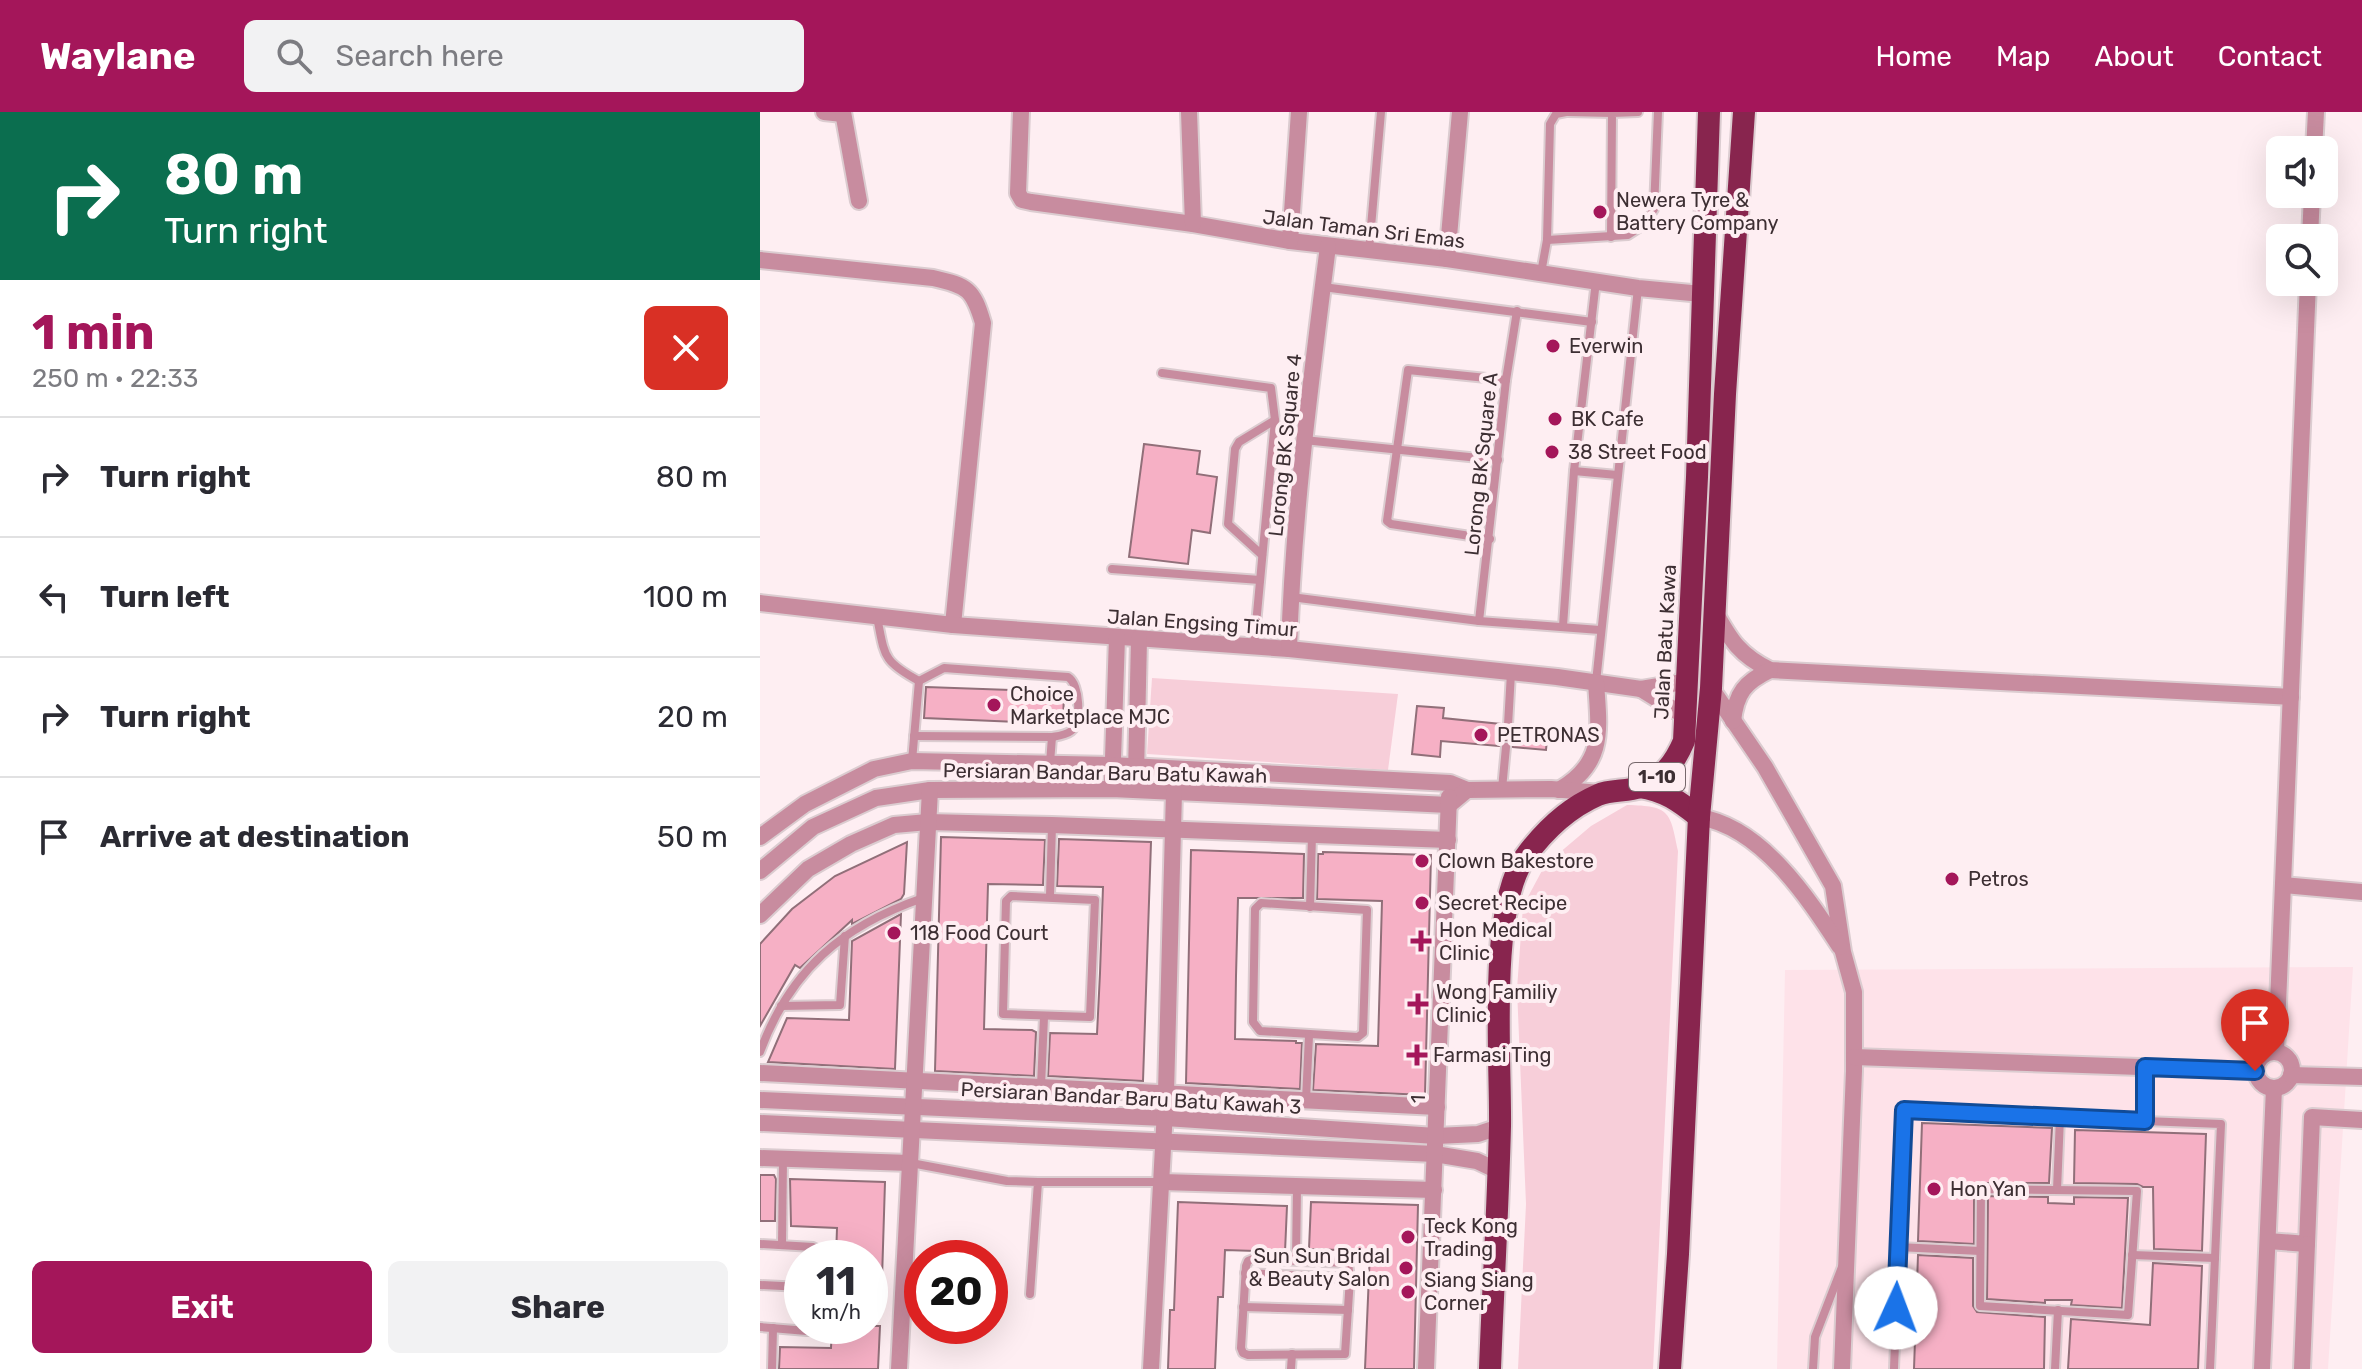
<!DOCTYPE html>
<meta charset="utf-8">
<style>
:root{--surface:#fff;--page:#f2f2f3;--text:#2b2b33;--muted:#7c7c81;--line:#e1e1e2;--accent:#a4165a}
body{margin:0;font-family:Rubik,sans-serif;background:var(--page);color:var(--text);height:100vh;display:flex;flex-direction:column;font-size:30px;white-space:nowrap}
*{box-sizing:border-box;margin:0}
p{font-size:26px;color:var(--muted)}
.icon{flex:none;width:44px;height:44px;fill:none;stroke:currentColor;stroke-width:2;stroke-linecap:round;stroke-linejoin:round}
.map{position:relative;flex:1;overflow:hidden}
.details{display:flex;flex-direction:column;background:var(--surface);width:760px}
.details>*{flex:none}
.top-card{background:#0b6e4f;color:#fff;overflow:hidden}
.controls{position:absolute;left:1506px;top:24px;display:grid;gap:16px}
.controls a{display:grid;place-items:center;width:72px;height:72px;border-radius:12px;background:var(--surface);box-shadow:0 8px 32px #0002;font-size:40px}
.speed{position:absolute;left:24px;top:1128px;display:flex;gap:16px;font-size:40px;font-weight:700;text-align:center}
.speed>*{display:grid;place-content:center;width:104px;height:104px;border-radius:50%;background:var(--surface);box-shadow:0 8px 32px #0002;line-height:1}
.speed small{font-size:20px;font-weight:400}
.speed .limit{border:12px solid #d22;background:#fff;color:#111}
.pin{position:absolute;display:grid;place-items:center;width:68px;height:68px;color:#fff;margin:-82px -34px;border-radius:50% 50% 50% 0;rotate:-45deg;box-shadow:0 0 8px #0007}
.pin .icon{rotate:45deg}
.me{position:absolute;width:88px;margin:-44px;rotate:2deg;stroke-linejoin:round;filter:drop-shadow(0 0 6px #0008)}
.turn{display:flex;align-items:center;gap:28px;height:168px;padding:0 32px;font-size:36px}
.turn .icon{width:104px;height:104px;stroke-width:2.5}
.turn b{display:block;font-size:56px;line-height:68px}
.round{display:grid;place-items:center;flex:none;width:84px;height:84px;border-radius:12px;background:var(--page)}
.head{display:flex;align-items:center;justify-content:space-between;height:136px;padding:0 32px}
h1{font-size:48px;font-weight:700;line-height:60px;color:var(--accent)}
.button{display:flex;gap:16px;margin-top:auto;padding:16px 32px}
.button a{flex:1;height:92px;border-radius:12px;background:var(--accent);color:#fff;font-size:32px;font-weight:700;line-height:92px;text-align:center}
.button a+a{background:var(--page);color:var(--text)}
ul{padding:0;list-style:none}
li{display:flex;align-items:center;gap:24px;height:120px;padding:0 32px;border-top:2px solid var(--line)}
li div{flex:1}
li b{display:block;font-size:30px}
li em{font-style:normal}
header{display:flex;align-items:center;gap:48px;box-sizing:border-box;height:112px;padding:0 40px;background:var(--accent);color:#fff}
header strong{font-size:38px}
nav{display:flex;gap:44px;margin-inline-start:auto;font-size:28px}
.search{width:560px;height:72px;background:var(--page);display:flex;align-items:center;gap:20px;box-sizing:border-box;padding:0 28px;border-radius:12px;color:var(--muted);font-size:30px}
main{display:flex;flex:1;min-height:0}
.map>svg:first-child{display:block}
</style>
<header>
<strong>Waylane</strong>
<div class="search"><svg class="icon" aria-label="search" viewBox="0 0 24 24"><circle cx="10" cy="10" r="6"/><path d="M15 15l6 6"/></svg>Search here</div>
<nav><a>Home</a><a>Map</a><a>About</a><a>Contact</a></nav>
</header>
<main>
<section class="details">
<div class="top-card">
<div class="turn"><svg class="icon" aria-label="right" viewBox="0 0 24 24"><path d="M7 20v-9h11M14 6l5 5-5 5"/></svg><div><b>80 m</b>Turn right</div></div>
</div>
<div class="head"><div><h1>1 min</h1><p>250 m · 22:33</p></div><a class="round" style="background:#d93025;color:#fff"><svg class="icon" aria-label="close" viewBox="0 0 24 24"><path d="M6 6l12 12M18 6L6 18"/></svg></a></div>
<ul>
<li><svg class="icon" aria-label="right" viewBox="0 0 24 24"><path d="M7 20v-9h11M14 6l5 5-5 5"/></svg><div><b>Turn right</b></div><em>80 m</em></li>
<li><svg class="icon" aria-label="left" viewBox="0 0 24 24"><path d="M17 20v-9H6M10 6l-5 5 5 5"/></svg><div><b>Turn left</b></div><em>100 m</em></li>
<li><svg class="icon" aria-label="right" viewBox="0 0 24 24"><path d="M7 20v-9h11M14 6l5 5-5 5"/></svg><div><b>Turn right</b></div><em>20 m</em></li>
<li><svg class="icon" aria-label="arrive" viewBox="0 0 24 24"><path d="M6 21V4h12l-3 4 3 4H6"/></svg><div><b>Arrive at destination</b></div><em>50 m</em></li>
</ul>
<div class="button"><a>Exit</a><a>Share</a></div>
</section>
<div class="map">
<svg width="1602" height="1257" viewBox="0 0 1602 1257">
<rect width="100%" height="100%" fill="#feeef2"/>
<path fill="#fee2e9" d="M1593,855l-25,402h-551l8,-399z"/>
<g fill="#f7ced9">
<path d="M392,566l246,16 -10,76 -241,-16z"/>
<path d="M867,693c43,1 43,6 51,46l-25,518h-135l8,-165 -9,-215 6,-83 22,-41 46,-39z"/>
</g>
<g fill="#f6b0c5" stroke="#916f79" stroke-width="2">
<path d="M384,332l56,7 -3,23 20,3 -7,56 -18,-3 -4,34 -59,-7z"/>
<path d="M166,575l138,5 -1,32 -139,-6z"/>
<path d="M657,594l27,2 -1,10 58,6 6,8 5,-1 3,-6 33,4 -2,21 -33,-3 -2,-5 -5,-2 -7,6 -58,-5 -1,16 -28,-3z"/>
<path d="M181,725l104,3 -2,45 -55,-1 -4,145 48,1 4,2 -2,44 -99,-5z"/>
<path d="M299,727l92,3 -8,239 -95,-5 2,-43 47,1 3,-61 3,-86 -46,-1z"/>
<path d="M147,730l-3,52 -3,5 -49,25v-4l-52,48 -5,-3 -35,61v-82l32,-35 43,-33z"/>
<path d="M431,738l113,4 -1,44h-65l-2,78 -1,63 61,2v2h6l-2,46 -114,-6z"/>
<path d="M563,740l108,3 -6,240 -112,-5 3,-46 62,2 4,-145 -65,-2 1,-45h5z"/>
<path d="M141,802l-6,155 -127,-7 19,-44 62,2 3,-79z"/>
<path d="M1162,1011l130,5 -3,55h-71l-4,6v55l-56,-3z"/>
<path d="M1315,1018l131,4 -4,117 -48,-2 -1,-62h-10l-6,-3 -63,-1z"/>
<path d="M0,1063h14l2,4 -1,42h-15z"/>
<path d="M30,1067l95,3 -3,97h-12v-21h-34l1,-30 -46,-2z"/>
<path d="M1228,1084l60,1v6l26,1v-7l54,1 -6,110 -51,-3 1,-5h-27v3l-58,-4z"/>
<path d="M418,1090l109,4 -2,46 -60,-2 -2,47h-5l-3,72h-47l2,-59h4z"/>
<path d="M551,1090l107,3 -4,164h-49l5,-118 -61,-2z"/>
<path d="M1158,1143l55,3v48l4,6 68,5 -1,52h-130z"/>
<path d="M1393,1151l49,3 -4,103h-130l3,-50 79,6z"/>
<path d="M72,1214h48l-2,43h-99l1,-22 51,1z"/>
</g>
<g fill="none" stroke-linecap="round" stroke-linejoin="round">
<defs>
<g id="service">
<path d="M808,0l44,1"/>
<path d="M851,125l1,-124 26,-1"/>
<path d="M787,128l81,-5 17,-11 9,-15 4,-97"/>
<path d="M609,138l12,-138"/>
<path d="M781,161l6,-33 3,-116 6,-10 10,-2"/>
<path d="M563,175l269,35"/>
<path d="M402,261l109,15 4,32 -21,226"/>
<path d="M544,328l194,20"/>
<path d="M814,359l43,4"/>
<path d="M730,427l-99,-15 -4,-3 21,-151 98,10"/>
<path d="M502,443l-34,-31 7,-75 4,-7 36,-22"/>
<path d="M352,457l148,11"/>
<path d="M531,485l188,24 121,9"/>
<path d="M117,505c8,39 5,44 42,64"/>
<path d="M719,509l27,-241 11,-69"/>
<path d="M803,514l11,-155 22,-190"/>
<path d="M836,570l42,-394"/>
<path d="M748,613l3,-52"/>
<path d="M154,624l138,1c6,-1 14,-2 19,-6 11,-9 9,-47 -3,-54l-124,-9 -25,13"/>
<path d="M152,649l7,-80"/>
<path d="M290,651l2,-26"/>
<path d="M742,677l4,-42"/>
<path d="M251,784l84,4 -5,117 -87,-3 3,-113z"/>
<path d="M290,784l2,-71"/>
<path d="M501,791l106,7 -4,123 -5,4 -98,-6 -7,-9 2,-113z"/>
<path d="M550,795l2,-72"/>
<path d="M21,894l59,-1 5,-69"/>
<path d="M0,940c30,-82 82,-126 163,-154"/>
<path d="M281,974l3,-69"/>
<path d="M546,988l3,-64"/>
<path d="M1385,1009l76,3 -11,245"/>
<path d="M151,1051l96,18 31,1 -8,112"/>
<path d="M278,1070h123"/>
<path d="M1221,1077l156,2 -9,124 -148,-9z"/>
<path d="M1297,1078l3,-73"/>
<path d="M0,1132l53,3 6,3 2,8"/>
<path d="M22,1133l1,-86"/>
<path d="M1138,1135l82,4"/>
<path d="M1372,1143l83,3"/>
<path d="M493,1147l95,4 2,15 -5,76 -97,1 -5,-2 -2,-5 5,-82 2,-5z"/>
<path d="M536,1148l1,-74"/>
<path d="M485,1161l105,5"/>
<path d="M0,1173l42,2"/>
<path d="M483,1195l105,3"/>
<path d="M0,1215l47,4 7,-1 4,-4"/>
<path d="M12,1257l1,-41"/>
<path d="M531,1257l1,-15"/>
<path d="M1053,1257l2,-32 27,-70"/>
<path d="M1134,1257l10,-259 241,11v-53"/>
<path d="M1295,1257l3,-59"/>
</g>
<g id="minor">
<path d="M64,0l19,2"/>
<path d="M83,0l16,89"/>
<path d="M261,0l-3,81 4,7 9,2 162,22 97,17 157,18 191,29 64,6"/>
<path d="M429,0l4,112"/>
<path d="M1554,38l2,-38"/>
<path d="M1550,126l2,-44"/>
<path d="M530,129l9,-129"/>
<path d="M687,147l13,-147"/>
<path d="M0,148l173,18c35,8 40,11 50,45l-30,302"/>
<path d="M0,491l193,22 336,24 268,28 84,12 48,-8"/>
<path d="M955,500c16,29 25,43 55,58l521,27"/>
<path d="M529,537c4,-135 22,-269 39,-403"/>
<path d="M951,576l54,79 68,119 10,66 11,40v79l-12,298"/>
<path d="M881,577l45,28"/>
<path d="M973,609c3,-28 12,-39 37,-51"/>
<path d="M376,662l3,-135"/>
<path d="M352,677l5,-152"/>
<path d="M799,678c47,-27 40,-61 37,-108"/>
<path d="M939,705c63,10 109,81 141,130"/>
<path d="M0,725l45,-33 69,-35 38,-8 199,4 339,18 17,7 84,-1 50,4"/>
<path d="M0,759l53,-44 63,-29 54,-8 182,-1 337,16 18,-15"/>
<path d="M1523,773l79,7"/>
<path d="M0,803l48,-46 43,-25 43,-19 34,-3 124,3 396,15"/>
<path d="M1516,940l32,-770"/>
<circle cx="1514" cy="958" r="18"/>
<path d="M1094,945l401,14"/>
<path d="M0,961l677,34"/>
<path d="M1531,963l71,2"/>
<path d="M0,988l405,18 271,18 42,-2 21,-7"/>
<path d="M0,1011l675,31 42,7 21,10"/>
<path d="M0,1046l150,5"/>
<path d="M402,1070l272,8"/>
<path d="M1508,1129l39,3 5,-127 50,3"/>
<path d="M139,1257l31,-579"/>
<path d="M391,1257l15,-277 8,-300"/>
<path d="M666,1257l23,-572"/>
<path d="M1502,1257l12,-281"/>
<path d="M1542,1257l5,-125"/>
</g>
<g id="trunk">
<path d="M880,675c24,3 40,15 59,30"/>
<path d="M730,1257c3,-81 8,-162 10,-243 1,-67 -12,-216 25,-269 19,-26 43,-49 73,-62 13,-6 29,-3 42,-8 23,-8 35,-25 44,-46l13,-264 12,-365"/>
<path d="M910,1257l8,-115 21,-437 12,-129 14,-294 19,-282"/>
</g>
</defs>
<use href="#service" stroke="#dbccd0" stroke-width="12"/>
<use href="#minor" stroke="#dbccd0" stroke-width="20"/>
<use href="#trunk" stroke="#dbccd0" stroke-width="26"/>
<use href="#service" stroke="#c88c9f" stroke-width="8"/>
<use href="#minor" stroke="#c88c9f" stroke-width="16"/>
<use href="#trunk" stroke="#88254e" stroke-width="22"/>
</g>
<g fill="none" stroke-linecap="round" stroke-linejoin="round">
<defs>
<path id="route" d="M1136,1196l8,-198 241,11v-54l110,4"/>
</defs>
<use href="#route" stroke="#114b97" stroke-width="20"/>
<use href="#route" stroke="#1a73e8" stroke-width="14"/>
</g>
<g fill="#a4165a" stroke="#feeef2" stroke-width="3">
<circle cx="840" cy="100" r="8"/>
<circle cx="793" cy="234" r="8"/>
<circle cx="795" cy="307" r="8"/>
<circle cx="792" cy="340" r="8"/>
<circle cx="234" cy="593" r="8"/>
<circle cx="721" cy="623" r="8"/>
<circle cx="662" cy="749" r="8"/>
<circle cx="1192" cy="767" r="8"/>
<circle cx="662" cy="791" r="8"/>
<circle cx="134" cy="821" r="8"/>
<path d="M657 817h8v8h8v8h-8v8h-8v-8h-8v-8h8z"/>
<path d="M654 880h8v8h8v8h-8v8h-8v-8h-8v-8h8z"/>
<path d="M653 931h8v8h8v8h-8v8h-8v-8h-8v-8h8z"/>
<circle cx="1174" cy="1077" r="8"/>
<circle cx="648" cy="1125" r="8"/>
<circle cx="646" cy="1156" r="8"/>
<circle cx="648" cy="1180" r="8"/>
</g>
<g text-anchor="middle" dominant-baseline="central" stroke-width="8" stroke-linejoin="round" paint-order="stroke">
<rect fill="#feeef2" stroke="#77686c" stroke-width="2" x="869" y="651" width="56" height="28" rx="6"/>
<g font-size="18" font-weight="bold" fill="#3d2f33">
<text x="897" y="665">1-10</text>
</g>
<g font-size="20" fill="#3d2f33" stroke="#feeef2" text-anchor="start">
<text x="856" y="88">Newera Tyre &amp;<tspan x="856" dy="23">Battery Company</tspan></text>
<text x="809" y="234">Everwin</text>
<text x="811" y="307">BK Cafe</text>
<text x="808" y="340">38 Street Food</text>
<text x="250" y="582">Choice<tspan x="250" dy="23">Marketplace MJC</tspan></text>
<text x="737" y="623">PETRONAS</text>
<text x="678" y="749">Clown Bakestore</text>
<text x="1208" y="767">Petros</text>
<text x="678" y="791">Secret Recipe</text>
<text x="679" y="818">Hon Medical<tspan x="679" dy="23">Clinic</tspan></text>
<text x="150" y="821">118 Food Court</text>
<text x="676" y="880">Wong Familiy<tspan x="676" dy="23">Clinic</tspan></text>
<text x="673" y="943">Farmasi Ting</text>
<text x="1190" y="1077">Hon Yan</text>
<text x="664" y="1114">Teck Kong<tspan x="664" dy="23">Trading</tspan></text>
<text x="630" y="1144" text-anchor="end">Sun Sun Bridal<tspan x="630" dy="23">&amp; Beauty Salon</tspan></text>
<text x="664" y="1168">Siang Siang<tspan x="664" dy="23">Corner</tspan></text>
</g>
<g font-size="20" fill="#3d2f33" stroke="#feeef2">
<text transform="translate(604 117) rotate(7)">Jalan Taman Sri Emas</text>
<text transform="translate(525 333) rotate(-84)">Lorong BK Square 4</text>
<text transform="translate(721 352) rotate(-84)">Lorong BK Square A</text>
<text transform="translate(442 511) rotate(4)">Jalan Engsing Timur</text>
<text transform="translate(905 530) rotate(-87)">Jalan Batu Kawa</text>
<text transform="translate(345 661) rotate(1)">Persiaran Bandar Baru Batu Kawah</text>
<text transform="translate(371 986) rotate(3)">Persiaran Bandar Baru Batu Kawah 3</text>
<text transform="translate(658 987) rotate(-88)">1</text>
</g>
</g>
</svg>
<div class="controls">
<a><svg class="icon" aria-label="sound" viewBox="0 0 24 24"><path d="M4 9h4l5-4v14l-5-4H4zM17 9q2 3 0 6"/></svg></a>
<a><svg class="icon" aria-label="search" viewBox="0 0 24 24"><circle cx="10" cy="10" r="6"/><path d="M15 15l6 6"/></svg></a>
</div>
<div class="speed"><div>11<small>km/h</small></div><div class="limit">20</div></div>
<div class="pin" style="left:1495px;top:959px;background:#d93025"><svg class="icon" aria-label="arrive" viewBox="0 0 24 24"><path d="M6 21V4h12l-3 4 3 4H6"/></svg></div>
<svg class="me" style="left:1136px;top:1196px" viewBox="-20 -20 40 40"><circle r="19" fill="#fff"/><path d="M0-13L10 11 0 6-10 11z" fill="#1a73e8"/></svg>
</div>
</main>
